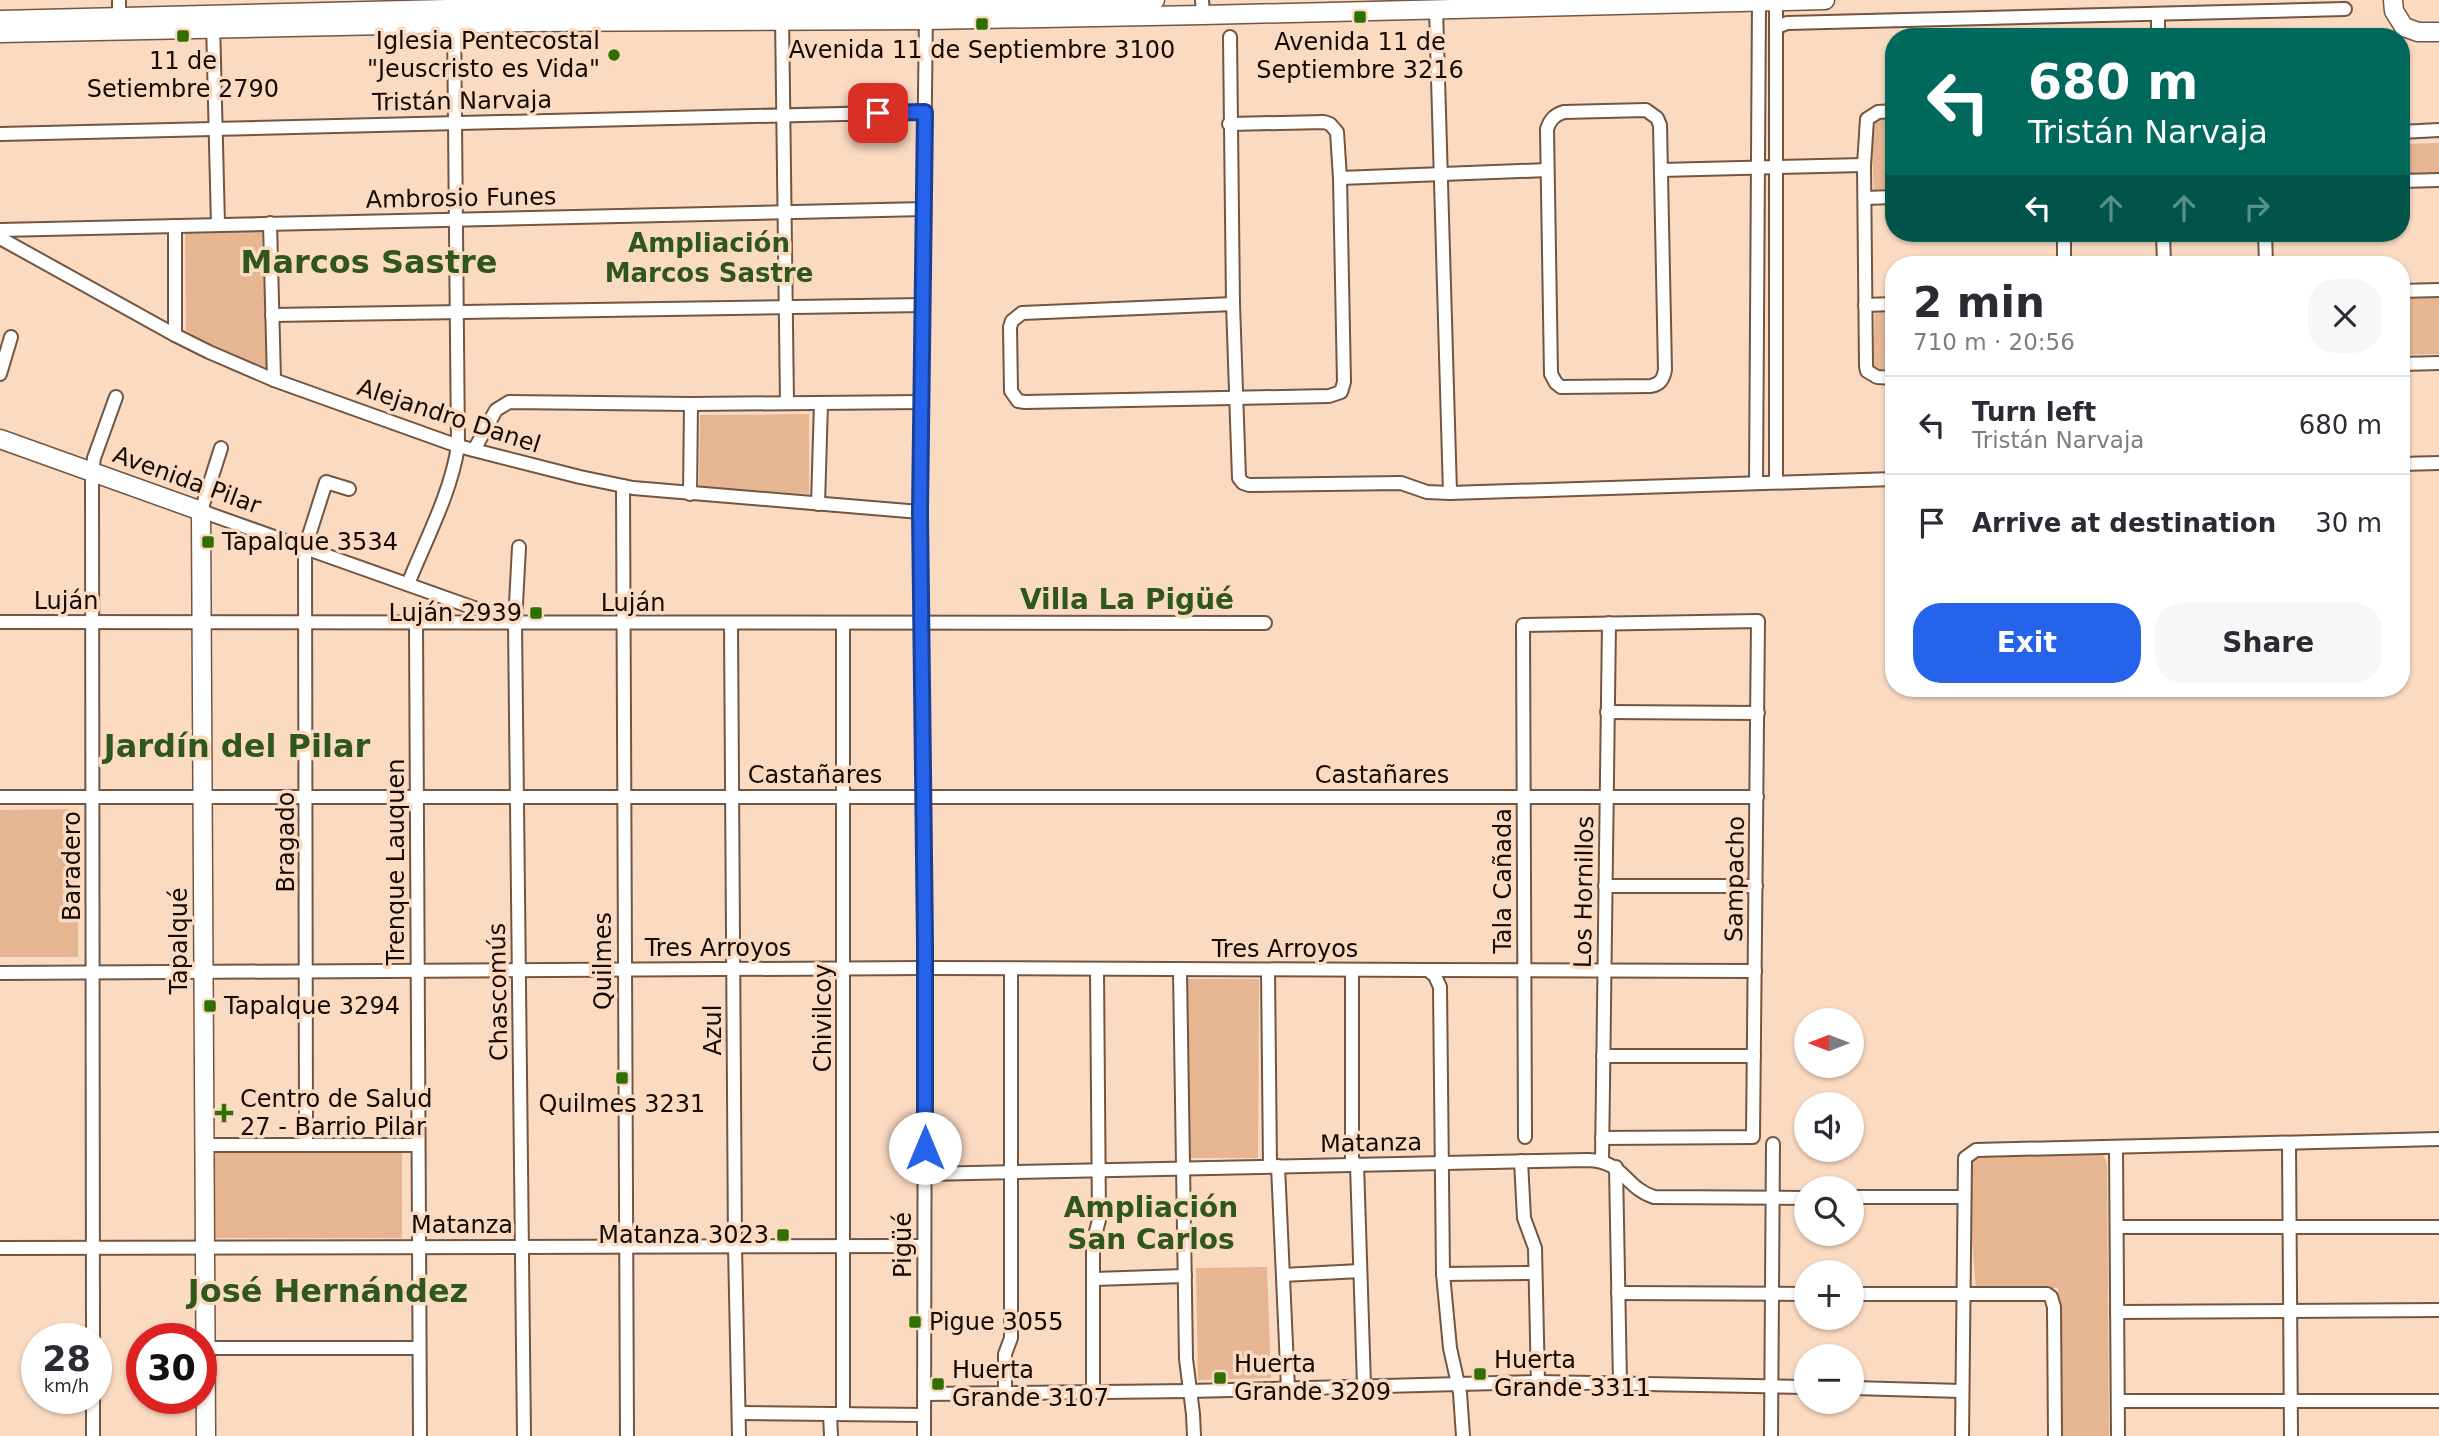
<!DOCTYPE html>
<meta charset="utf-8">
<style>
:root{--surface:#fff;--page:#f7f7f7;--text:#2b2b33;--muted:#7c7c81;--line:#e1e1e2;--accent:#2563eb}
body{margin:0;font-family:"DejaVu Sans",sans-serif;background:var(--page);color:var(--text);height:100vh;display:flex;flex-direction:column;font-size:26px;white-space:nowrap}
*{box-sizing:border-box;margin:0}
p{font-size:23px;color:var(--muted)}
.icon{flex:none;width:38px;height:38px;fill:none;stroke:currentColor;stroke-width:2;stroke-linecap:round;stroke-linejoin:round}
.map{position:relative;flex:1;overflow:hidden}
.panel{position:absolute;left:1885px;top:256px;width:525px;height:441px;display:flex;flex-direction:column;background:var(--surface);border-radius:28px;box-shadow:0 2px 5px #0004}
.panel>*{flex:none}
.hud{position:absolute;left:1885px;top:28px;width:525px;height:214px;border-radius:28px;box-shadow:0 2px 5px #0004;background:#00695c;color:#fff;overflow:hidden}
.needle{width:46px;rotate:270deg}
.fabs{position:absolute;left:1794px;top:1008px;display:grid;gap:14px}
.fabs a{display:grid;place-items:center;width:70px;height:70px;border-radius:50%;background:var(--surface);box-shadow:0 2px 5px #0004;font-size:35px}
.speed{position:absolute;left:21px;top:1323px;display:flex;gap:14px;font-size:35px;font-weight:700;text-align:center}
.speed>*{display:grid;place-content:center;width:91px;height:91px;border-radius:50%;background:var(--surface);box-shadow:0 2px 5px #0004;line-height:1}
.speed small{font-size:18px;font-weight:400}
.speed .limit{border:10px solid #d22;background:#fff;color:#111}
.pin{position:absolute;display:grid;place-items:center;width:60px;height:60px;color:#fff;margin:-30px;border-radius:14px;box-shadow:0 4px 10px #0006}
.me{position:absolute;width:77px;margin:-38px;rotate:0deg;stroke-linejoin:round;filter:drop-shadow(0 0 5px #0008)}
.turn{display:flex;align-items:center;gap:24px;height:147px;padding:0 28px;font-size:32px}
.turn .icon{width:91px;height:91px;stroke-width:2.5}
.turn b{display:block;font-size:49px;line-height:60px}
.lanes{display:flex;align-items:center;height:66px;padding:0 28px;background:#0003;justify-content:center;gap:35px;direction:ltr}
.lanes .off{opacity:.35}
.round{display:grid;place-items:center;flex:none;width:74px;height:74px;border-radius:28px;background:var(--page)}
.summary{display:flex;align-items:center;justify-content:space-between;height:119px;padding:0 28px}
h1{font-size:42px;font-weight:700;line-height:52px}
.button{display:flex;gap:14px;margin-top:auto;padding:14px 28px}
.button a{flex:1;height:80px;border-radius:28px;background:var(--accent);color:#fff;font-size:28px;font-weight:700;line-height:80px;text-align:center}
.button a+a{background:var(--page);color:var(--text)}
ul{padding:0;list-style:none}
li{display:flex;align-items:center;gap:21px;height:98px;padding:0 28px;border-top:2px solid var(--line)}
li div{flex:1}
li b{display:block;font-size:26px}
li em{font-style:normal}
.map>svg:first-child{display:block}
</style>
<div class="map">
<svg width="2439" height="1436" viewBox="0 0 2439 1436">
<rect width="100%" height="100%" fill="#fbdac2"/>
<g fill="#e6b591">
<path d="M1878,117h15v75l-19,1 -3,-69z"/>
<path d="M2439,143v29l-38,2v-30z"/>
<path d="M262,231l6,142 -82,-42 -1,-99z"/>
<path d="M2439,298v56l-38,1v-56z"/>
<path d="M1893,310v61h-13l-7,-4 2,-56z"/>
<path d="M809,414v80l-110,-6 1,-73z"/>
<path d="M78,809v148h-78v-147z"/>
<path d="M1186,979h73l-1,179h-73z"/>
<rect x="204" y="1150" width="198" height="88"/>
<path d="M2103,1154l4,10 2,272h-49l-2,-148h-82l-11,-130 15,-3z"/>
<path d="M1267,1267l4,111 -73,2 -2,-112z"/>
</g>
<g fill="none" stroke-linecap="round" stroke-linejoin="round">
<defs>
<g id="street">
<path d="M119,0v17"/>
<path d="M1202,0l1,15"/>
<path d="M1436,9l14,484 444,-14"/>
<path d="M2158,14v23"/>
<path d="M782,15l5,388"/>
<path d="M213,22l5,203"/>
<path d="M1777,27l10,-4 558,-14"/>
<path d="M1230,37l3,267 6,174 4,5 6,2 152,-2 26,9 23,1"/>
<path d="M1646,110l11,8 3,7 5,245c-2,10 -5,14 -14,16l-90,1 -5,-4 -5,-9 -4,-245c3,-9 7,-14 17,-17z"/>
<path d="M1894,111l-16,1 -11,7 -3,46 2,201 1,5 10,6 17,1"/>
<path d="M1229,124l95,-2 6,2 7,8 3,46 4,204 -3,10 -12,4 -304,6 -7,-1 -7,-10 -1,-64 2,-6 10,-8 211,-9"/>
<path d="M2401,132l38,-2"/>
<path d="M0,134l925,-22"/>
<path d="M1661,170l203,-5"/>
<path d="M1340,178l207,-8"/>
<path d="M2401,181l38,-1"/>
<path d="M1865,198l29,-1"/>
<path d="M270,223l4,157"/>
<path d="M175,226v109"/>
<path d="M0,230l924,-21"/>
<path d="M2064,233v31"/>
<path d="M2163,233l1,31"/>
<path d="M2265,233l1,31"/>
<path d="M0,238l175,97 34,17 65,28 184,66 122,31 53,11 287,24"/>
<path d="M2401,291l38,-1"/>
<path d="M1865,305l29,-1"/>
<path d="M272,315l651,-10"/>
<path d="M2401,364l38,-1"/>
<path d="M0,374l11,-37"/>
<path d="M221,448l-20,63 304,108"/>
<path d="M474,450l22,-40 13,-8 182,2 231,-2"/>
<path d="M2401,464l38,-1"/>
<path d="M1776,482v-482"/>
<path d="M1756,483l3,-483"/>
<path d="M623,486l4,950"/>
<path d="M690,494l1,-90"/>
<path d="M818,504l3,-101"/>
<path d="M519,547l-4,76 9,813"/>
<path d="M408,584c18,-45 43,-91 50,-138l-4,-431"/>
<path d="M0,622l1265,1"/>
<path d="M416,623l4,813"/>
<path d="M843,623v791"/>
<path d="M731,624l4,622 4,190"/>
<path d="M1607,712l151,1"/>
<path d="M0,797h1757"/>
<path d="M1605,886h151"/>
<path d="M1268,970l2,196"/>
<path d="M1352,970v194"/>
<path d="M1428,970l327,1"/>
<path d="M1180,971l6,388 7,55 1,22"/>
<path d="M0,973l925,-5 503,2 7,6 5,11 3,287 7,74 10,45 3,43"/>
<path d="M1603,1056h151"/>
<path d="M1525,1137l-2,-512 235,-4 -5,516 -151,1"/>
<path d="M2289,1144l2,292"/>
<path d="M204,1145h214"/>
<path d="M306,1145l-1,-597 21,-66 23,7"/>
<path d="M2116,1148l2,288"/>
<path d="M1521,1161l3,57 11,30 3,134"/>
<path d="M1602,1161l7,-538"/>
<path d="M1357,1164l7,222"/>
<path d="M1278,1166l10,223"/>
<path d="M1616,1167l4,217"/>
<path d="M925,1174l663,-14c36,1 37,28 66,37l152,1"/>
<path d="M1852,1197h112"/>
<path d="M2117,1227h322"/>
<path d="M0,1248l924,-2"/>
<path d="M1443,1274l92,-1"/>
<path d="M1283,1275l77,-4"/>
<path d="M1094,1279l91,-3"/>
<path d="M1618,1293l188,1"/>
<path d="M1852,1294h195l4,3 3,10 1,129"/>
<path d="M2117,1312l322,-2"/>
<path d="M93,1339l-1,-867 2,-14 22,-61"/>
<path d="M205,1348h214"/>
<path d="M1852,1388l110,3"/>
<path d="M1005,1392v-38l6,-16v-369"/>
<path d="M1093,1392v-149l6,-23 -2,-250"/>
<path d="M924,1394l266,-3 348,-9 268,5"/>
<path d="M93,1398v38"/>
<path d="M2118,1401h321"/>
<path d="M739,1413l185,2"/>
<path d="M830,1414l1,22"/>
<path d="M924,1436l1,-468 -5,-456 6,-500"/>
<path d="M1771,1436l2,-292"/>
<path d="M1962,1436l3,-278 11,-8 463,-11"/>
</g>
<g id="secondary">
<path d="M2393,0l1,11 10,16 14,5h21"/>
<path d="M0,20l528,-13 398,-2 229,-5"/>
<path d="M0,33l528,-11 398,-2 277,-5 622,-15"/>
<path d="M0,439l201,72 5,925"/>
</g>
</defs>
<use href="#street" stroke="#725641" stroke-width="16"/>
<use href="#secondary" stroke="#725641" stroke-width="21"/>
<use href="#street" stroke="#fff" stroke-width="12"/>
<use href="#secondary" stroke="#fff" stroke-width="18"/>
</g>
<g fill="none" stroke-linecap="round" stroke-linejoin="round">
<defs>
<path id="route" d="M878,113l47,-1 -5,400 5,431v205"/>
</defs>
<use href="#route" stroke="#184099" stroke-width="18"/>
<use href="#route" stroke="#2563eb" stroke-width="12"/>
</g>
<g fill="#306f03" stroke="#fbdac2" stroke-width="2.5">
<rect x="1353" y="10" width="14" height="14" rx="3.5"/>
<rect x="975" y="17" width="14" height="14" rx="3.5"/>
<rect x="176" y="29" width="14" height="14" rx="3.5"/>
<circle cx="614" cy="55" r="7"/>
<rect x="201" y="535" width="14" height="14" rx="3.5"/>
<rect x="529" y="606" width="14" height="14" rx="3.5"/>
<rect x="203" y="999" width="14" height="14" rx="3.5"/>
<rect x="615" y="1071" width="14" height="14" rx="3.5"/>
<path d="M220.5 1102.5h7v7h7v7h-7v7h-7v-7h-7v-7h7z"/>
<rect x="776" y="1228" width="14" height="14" rx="3.5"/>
<rect x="908" y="1315" width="14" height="14" rx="3.5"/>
<rect x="1473" y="1367" width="14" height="14" rx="3.5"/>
<rect x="1213" y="1371" width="14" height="14" rx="3.5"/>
<rect x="931" y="1377" width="14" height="14" rx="3.5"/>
</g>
<g text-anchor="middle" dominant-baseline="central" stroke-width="7" stroke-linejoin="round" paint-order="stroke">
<g font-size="24" fill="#150a04" stroke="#fbdac2" text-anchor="start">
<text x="600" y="41" text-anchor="end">Iglesia Pentecostal<tspan x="600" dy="28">"Jeuscristo es Vida"</tspan></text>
<text x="1360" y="42" text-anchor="middle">Avenida 11 de<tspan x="1360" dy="28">Septiembre 3216</tspan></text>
<text x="982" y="50" text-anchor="middle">Avenida 11 de Septiembre 3100</text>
<text x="183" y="61" text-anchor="middle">11 de<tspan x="183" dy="28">Setiembre 2790</tspan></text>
<text x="222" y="542">Tapalque 3534</text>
<text x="522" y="613" text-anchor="end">Luján 2939</text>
<text x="224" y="1006">Tapalque 3294</text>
<text x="240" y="1099">Centro de Salud<tspan x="240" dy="28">27 - Barrio Pilar</tspan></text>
<text x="622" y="1104" text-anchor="middle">Quilmes 3231</text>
<text x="769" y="1235" text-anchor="end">Matanza 3023</text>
<text x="929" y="1322">Pigue 3055</text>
<text x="1494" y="1360">Huerta<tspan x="1494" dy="28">Grande 3311</tspan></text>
<text x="1234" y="1364">Huerta<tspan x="1234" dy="28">Grande 3209</tspan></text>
<text x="952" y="1370">Huerta<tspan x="952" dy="28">Grande 3107</tspan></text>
</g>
<g font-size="24" fill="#150a04" stroke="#fbdac2">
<text transform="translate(462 101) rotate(-1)">Tristán Narvaja</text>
<text transform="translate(461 198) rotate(-1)">Ambrosio Funes</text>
<text transform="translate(449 416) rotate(18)">Alejandro Danel</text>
<text transform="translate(187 480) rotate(20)">Avenida Pilar</text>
<text x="66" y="601">Luján</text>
<text x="633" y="603">Luján</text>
<text x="815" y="775">Castañares</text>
<text x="1382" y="775">Castañares</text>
<text transform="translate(286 842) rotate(-90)">Bragado</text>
<text transform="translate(396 862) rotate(-90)">Trenque Lauquen</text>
<text transform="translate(72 866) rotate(-90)">Baradero</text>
<text transform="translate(1735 879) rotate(-89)">Sampacho</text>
<text transform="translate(1503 881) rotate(-90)">Tala Cañada</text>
<text transform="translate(1584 892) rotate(-89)">Los Hornillos</text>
<text transform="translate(179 941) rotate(-90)">Tapalqué</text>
<text x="718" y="948">Tres Arroyos</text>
<text x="1285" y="949">Tres Arroyos</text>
<text transform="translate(603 961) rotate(-90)">Quilmes</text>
<text transform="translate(498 992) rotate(-91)">Chascomús</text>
<text transform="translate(823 1018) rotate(-90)">Chivilcoy</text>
<text transform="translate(713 1030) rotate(-90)">Azul</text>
<text transform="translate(1371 1143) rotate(-1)">Matanza</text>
<text x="462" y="1225">Matanza</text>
<text transform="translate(903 1245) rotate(-90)">Pigüé</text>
</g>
<g font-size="26" font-weight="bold" fill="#2f571b" stroke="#fbdac2">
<text x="709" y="243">Ampliación<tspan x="709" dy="30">Marcos Sastre</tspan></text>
</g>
<g font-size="28" font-weight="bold" fill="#2f571b" stroke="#fbdac2">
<text x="1127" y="599">Villa La Pigüé</text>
<text x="1151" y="1207">Ampliación<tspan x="1151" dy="32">San Carlos</tspan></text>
</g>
<g font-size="32" font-weight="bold" fill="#2f571b" stroke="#fbdac2">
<text x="369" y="262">Marcos Sastre</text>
<text x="237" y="746">Jardín del Pilar</text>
<text x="328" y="1291">José Hernández</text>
</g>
</g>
</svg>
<div class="fabs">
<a><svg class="needle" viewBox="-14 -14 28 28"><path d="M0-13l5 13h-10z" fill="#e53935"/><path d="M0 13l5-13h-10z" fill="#7c7c81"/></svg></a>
<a><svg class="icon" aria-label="sound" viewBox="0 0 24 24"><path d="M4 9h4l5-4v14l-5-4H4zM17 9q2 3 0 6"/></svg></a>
<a><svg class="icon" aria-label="search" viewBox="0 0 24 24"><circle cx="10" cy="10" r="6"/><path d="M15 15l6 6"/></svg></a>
<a>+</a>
<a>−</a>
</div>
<div class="speed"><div>28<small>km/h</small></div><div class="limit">30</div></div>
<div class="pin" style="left:878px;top:113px;background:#d93025"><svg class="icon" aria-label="arrive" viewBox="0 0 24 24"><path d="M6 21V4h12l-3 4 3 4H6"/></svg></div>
<svg class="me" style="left:925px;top:1148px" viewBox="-20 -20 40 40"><circle r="19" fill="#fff"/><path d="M0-13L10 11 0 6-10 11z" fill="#2563eb"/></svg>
<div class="hud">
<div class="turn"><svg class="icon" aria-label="left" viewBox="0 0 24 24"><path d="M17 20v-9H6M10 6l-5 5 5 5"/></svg><div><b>680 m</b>Tristán Narvaja</div></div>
<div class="lanes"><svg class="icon" aria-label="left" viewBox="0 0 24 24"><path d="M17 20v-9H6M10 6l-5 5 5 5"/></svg><svg class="icon off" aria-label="ahead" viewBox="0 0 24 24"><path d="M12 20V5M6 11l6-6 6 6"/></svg><svg class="icon off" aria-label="ahead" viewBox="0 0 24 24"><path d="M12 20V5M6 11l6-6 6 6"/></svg><svg class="icon off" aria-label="right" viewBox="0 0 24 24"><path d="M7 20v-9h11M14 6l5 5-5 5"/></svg></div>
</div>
<section class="panel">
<div class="summary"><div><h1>2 min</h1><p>710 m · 20:56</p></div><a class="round"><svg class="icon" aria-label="close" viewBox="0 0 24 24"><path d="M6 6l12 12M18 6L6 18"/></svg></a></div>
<ul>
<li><svg class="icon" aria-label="left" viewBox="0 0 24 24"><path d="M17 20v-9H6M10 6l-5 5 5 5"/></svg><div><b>Turn left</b><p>Tristán Narvaja</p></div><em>680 m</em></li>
<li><svg class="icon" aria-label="arrive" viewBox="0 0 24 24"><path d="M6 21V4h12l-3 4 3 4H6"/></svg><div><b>Arrive at destination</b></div><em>30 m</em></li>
</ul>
<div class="button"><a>Exit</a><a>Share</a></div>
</section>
</div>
